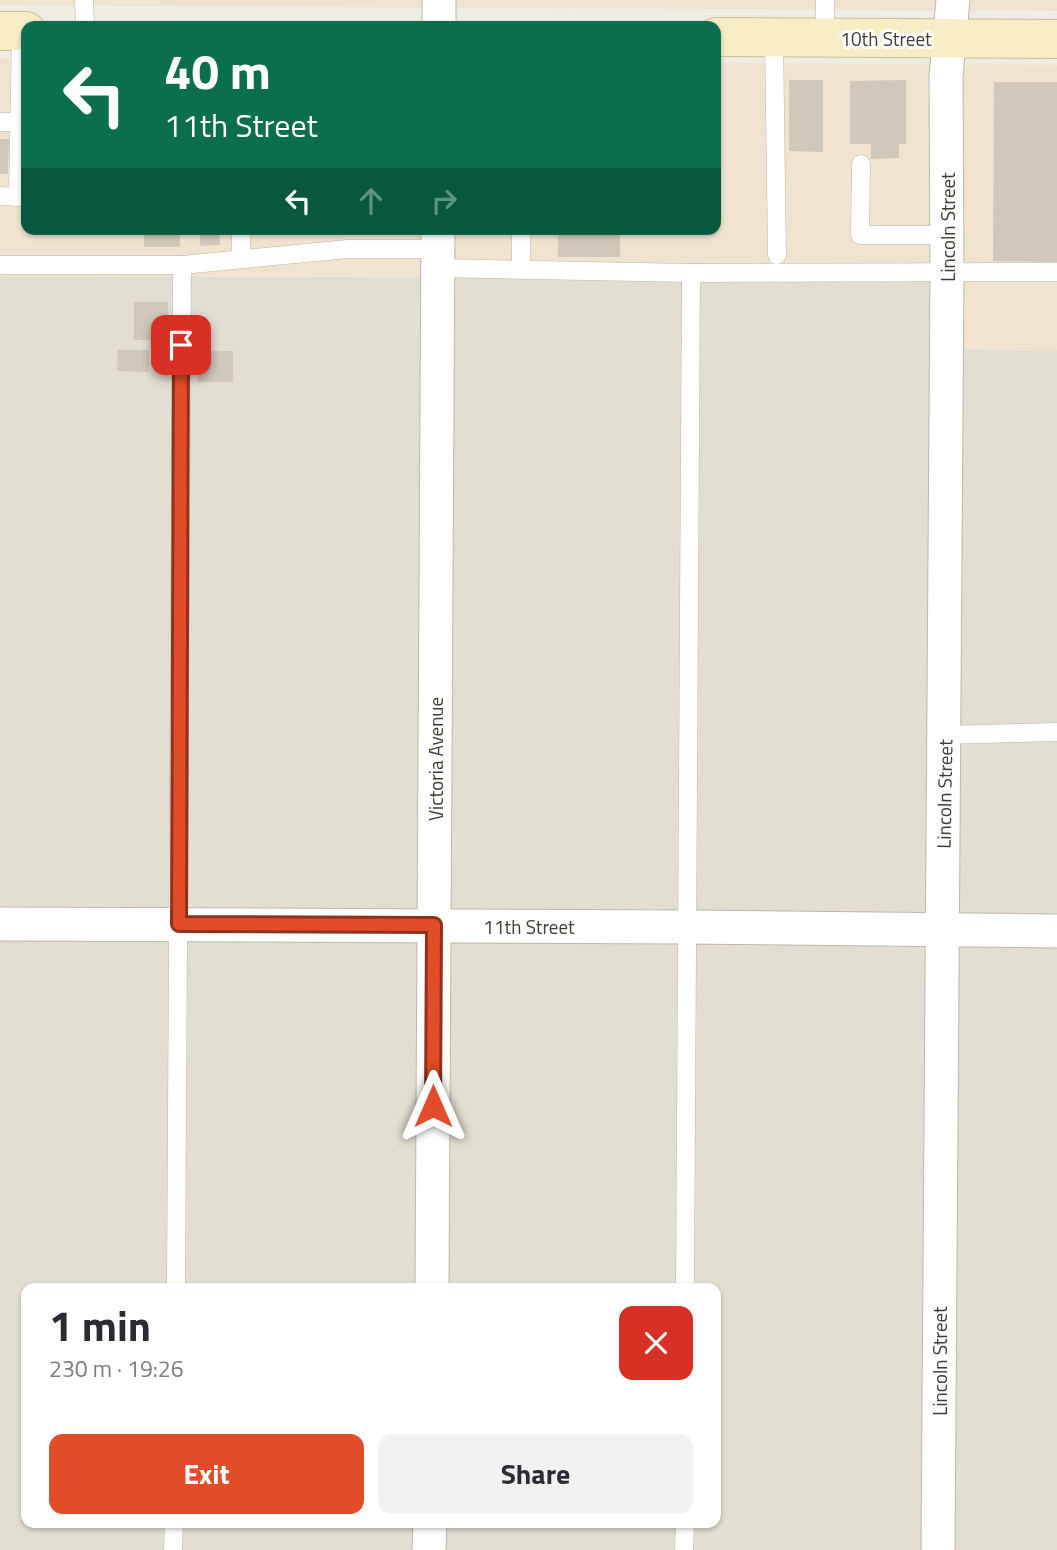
<!DOCTYPE html>
<meta charset="utf-8">
<style>
:root{--surface:#fff;--page:#f2f2f3;--text:#2b2b33;--muted:#7c7c81;--accent:#e14c29}
body{margin:0;font-family:"Titillium Web",sans-serif;background:var(--page);color:var(--text);height:100vh;display:flex;flex-direction:column;font-size:26px;white-space:nowrap}
*{box-sizing:border-box;margin:0}
p{font-size:23px;color:var(--muted)}
.icon{flex:none;width:38px;height:38px;fill:none;stroke:currentColor;stroke-width:2;stroke-linecap:round;stroke-linejoin:round}
.map{position:relative;flex:1;overflow:hidden}
.details{position:absolute;left:21px;top:1283px;width:700px;height:245px;display:flex;flex-direction:column;background:var(--surface);border-radius:14px;box-shadow:0 2px 5px #0004}
.details>*{flex:none}
.hud{position:absolute;left:21px;top:21px;width:700px;height:214px;border-radius:14px;box-shadow:0 2px 5px #0004;background:#0b6e4f;color:#fff;overflow:hidden}
.pin{position:absolute;display:grid;place-items:center;width:60px;height:60px;color:#fff;margin:-30px;border-radius:14px;box-shadow:0 4px 10px #0006}
.me{position:absolute;width:77px;margin:-38px;rotate:0deg;stroke-linejoin:round;filter:drop-shadow(0 0 5px #0008)}
.turn{display:flex;align-items:center;gap:24px;height:147px;padding:0 28px;font-size:32px}
.turn .icon{width:91px;height:91px;stroke-width:2.5}
.turn b{display:block;font-size:49px;line-height:60px}
.lanes{display:flex;align-items:center;height:66px;padding:0 28px;background:#0003;justify-content:center;gap:35px;direction:ltr}
.lanes .off{opacity:.35}
.round{display:grid;place-items:center;flex:none;width:74px;height:74px;border-radius:14px;background:var(--page)}
.headline{display:flex;align-items:center;justify-content:space-between;height:119px;padding:0 28px}
h1{font-size:42px;font-weight:700;line-height:52px}
.primary-button{display:flex;gap:14px;margin-top:auto;padding:14px 28px}
.primary-button a{flex:1;height:80px;border-radius:14px;background:var(--accent);color:#fff;font-size:28px;font-weight:700;line-height:80px;text-align:center}
.primary-button a+a{background:var(--page);color:var(--text)}
.map>svg:first-child{display:block}
</style>
<div class="map">
<svg width="1057" height="1550" viewBox="0 0 1057 1550">
<rect width="100%" height="100%" fill="#efece3"/>
<path fill="#e3ded2" fill-rule="evenodd" d="M0,276l943,3v70l114,2v1199h-1057zM26,1288h690v234h-690z"/>
<g fill="#f0e4d0">
<path d="M0,0h1057v11l-1057,-6z"/>
<path d="M0,58h26v171h690v-166l341,2v286l-114,-2v-70l-943,-3z"/>
</g>
<g fill="#d0c8ba">
<path d="M789,80h34v72l-34,-1z"/>
<path d="M906,80v64h-7v14l-28,1v-15h-21v-63z"/>
<path d="M994,82h63v180l-64,-1z"/>
<path d="M0,139h9l-1,35h-8z"/>
<rect x="144" y="229" width="36" height="18"/>
<path d="M200,229h19l1,16 -20,1z"/>
<rect x="558" y="229" width="62" height="28"/>
<path d="M134,302h34l-1,38h-33z"/>
<path d="M118,350h31v22l-32,-1z"/>
<rect x="198" y="351" width="35" height="31"/>
</g>
<g fill="none" stroke-linecap="round" stroke-linejoin="round">
<defs>
<g id="lane">
<path d="M84,0l1,26"/>
<path d="M825,0v38"/>
<path d="M774,37l3,218"/>
<path d="M0,122h26"/>
<path d="M861,164l-1,71h87"/>
<path d="M0,196l18,1 3,-166"/>
<path d="M521,229v41"/>
<path d="M241,259v-30"/>
<path d="M0,265h182l166,-16h90"/>
<path d="M438,268l253,5 366,-1"/>
<path d="M944,735l113,-3"/>
<path d="M176,1288l6,-1023"/>
<path d="M685,1288l6,-1015"/>
<path d="M173,1550l1,-28"/>
<path d="M684,1550l1,-28"/>
</g>
<g id="street">
<path d="M439,0v26"/>
<path d="M0,924l686,3 371,4"/>
<path d="M432,1288l6,-1059"/>
<path d="M429,1550l1,-28"/>
<path d="M938,1550l9,-1279 -1,-194 7,-77"/>
</g>
<g id="secondary">
<path d="M0,31h26"/>
<path d="M716,37l341,2"/>
</g>
</defs>
<use href="#lane" stroke="#bcb7aa" stroke-width="19"/>
<use href="#street" stroke="#bcb7aa" stroke-width="35"/>
<use href="#secondary" stroke="#cac097" stroke-width="40"/>
<use href="#lane" stroke="#fff" stroke-width="18"/>
<use href="#street" stroke="#fff" stroke-width="33"/>
<use href="#secondary" stroke="#f8edc5" stroke-width="38"/>
</g>
<g fill="none" stroke-linecap="round" stroke-linejoin="round">
<defs>
<path id="route" d="M181,345l-2,579 255,1 -1,181"/>
</defs>
<use href="#route" stroke="#92311b" stroke-width="18"/>
<use href="#route" stroke="#e14c29" stroke-width="12"/>
</g>
<g text-anchor="middle" dominant-baseline="central" stroke-width="6" stroke-linejoin="round" paint-order="stroke">
<g font-size="19" fill="#413c34" stroke="#fff">
<text x="886" y="38">10th Street</text>
<text transform="translate(947 227) rotate(-90)">Lincoln Street</text>
<text transform="translate(435 759) rotate(-90)">Victoria Avenue</text>
<text transform="translate(944 794) rotate(-89)">Lincoln Street</text>
<text x="529" y="926">11th Street</text>
<text transform="translate(939 1361) rotate(-90)">Lincoln Street</text>
</g>
</g>
</svg>
<div class="pin" style="left:181px;top:345px;background:#d93025"><svg class="icon" aria-label="arrive" viewBox="0 0 24 24"><path d="M6 21V4h12l-3 4 3 4H6"/></svg></div>
<svg class="me" style="left:433px;top:1106px" viewBox="-20 -20 40 40"><path d="M0-17L14 15 0 8-14 15z" fill="#e14c29" stroke="#fff" stroke-width="4"/></svg>
<div class="hud">
<div class="turn"><svg class="icon" aria-label="left" viewBox="0 0 24 24"><path d="M17 20v-9H6M10 6l-5 5 5 5"/></svg><div><b>40 m</b>11th Street</div></div>
<div class="lanes"><svg class="icon" aria-label="left" viewBox="0 0 24 24"><path d="M17 20v-9H6M10 6l-5 5 5 5"/></svg><svg class="icon off" aria-label="ahead" viewBox="0 0 24 24"><path d="M12 20V5M6 11l6-6 6 6"/></svg><svg class="icon off" aria-label="right" viewBox="0 0 24 24"><path d="M7 20v-9h11M14 6l5 5-5 5"/></svg></div>
</div>
<section class="details">
<div class="headline"><div><h1>1 min</h1><p>230 m · 19:26</p></div><a class="round" style="background:#d93025;color:#fff"><svg class="icon" aria-label="close" viewBox="0 0 24 24"><path d="M6 6l12 12M18 6L6 18"/></svg></a></div>
<div class="primary-button"><a>Exit</a><a>Share</a></div>
</section>
</div>
